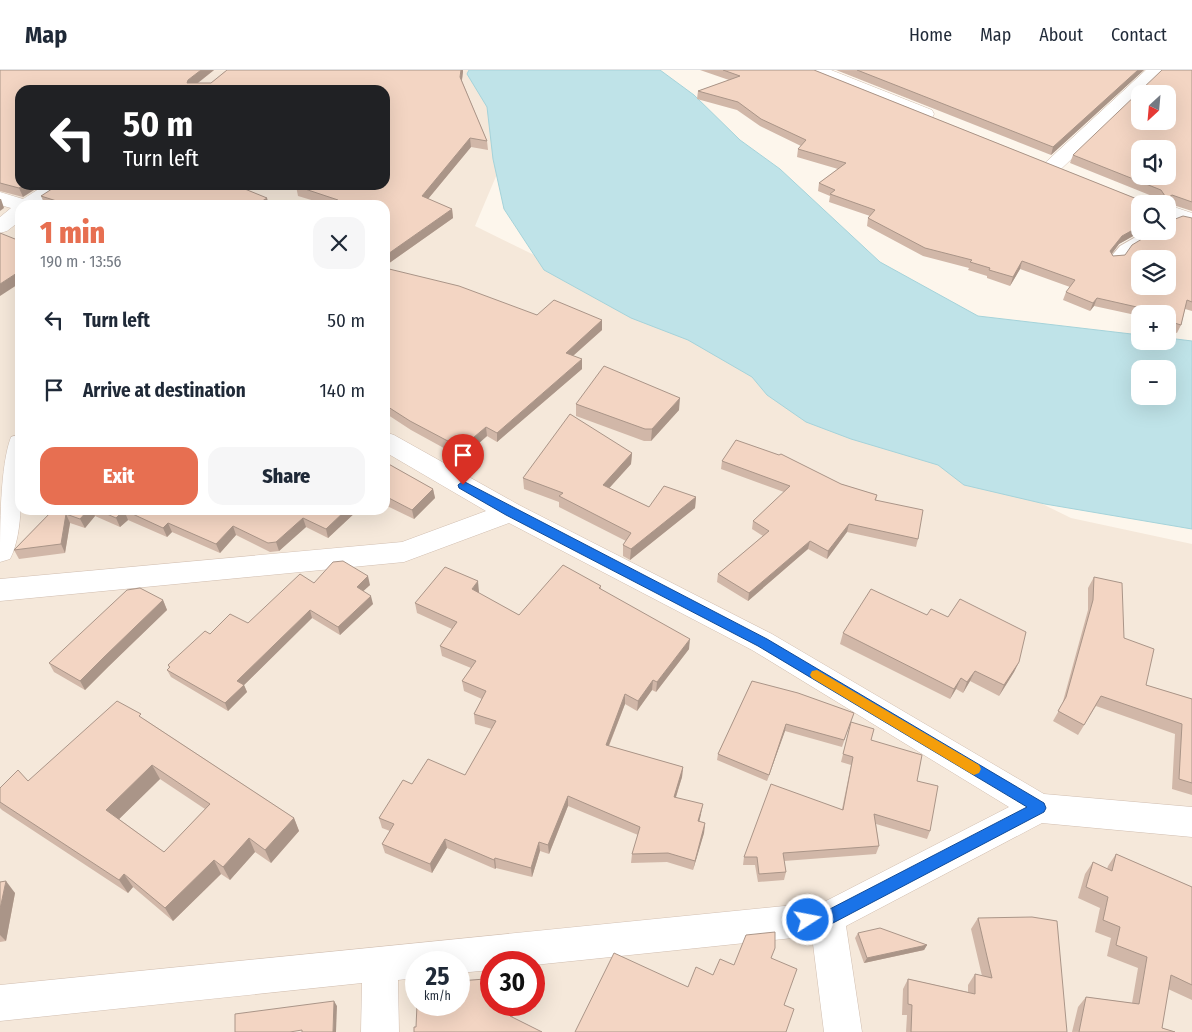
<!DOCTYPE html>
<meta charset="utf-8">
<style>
:root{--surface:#fff;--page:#f6f6f7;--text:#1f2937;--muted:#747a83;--line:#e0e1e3;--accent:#e76f51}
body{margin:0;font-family:"Fira Sans Condensed",sans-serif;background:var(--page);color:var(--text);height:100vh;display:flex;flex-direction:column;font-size:19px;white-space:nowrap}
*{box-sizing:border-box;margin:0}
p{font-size:16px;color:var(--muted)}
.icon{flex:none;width:28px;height:28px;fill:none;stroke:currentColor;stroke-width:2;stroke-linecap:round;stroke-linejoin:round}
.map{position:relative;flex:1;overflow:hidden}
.details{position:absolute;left:15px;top:130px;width:375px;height:315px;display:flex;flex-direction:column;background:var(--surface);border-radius:15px;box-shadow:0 5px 20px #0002}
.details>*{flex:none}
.hud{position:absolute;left:15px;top:15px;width:375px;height:105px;border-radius:15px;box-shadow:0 5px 20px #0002;background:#202124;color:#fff;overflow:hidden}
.needle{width:32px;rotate:206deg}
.buttons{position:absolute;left:1131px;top:15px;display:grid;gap:10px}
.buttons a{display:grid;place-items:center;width:45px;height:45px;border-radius:10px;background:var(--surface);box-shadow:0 5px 20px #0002;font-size:25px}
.speed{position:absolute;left:405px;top:881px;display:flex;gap:10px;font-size:25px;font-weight:700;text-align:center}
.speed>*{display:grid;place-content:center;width:65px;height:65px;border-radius:50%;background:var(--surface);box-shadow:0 5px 20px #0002;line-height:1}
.speed small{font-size:12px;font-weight:400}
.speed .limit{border:8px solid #d22;background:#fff;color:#111}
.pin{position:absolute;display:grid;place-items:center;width:42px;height:42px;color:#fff;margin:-51px -21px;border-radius:50% 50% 50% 0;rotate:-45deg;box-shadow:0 0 5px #0007}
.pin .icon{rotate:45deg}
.me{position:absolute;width:55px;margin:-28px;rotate:79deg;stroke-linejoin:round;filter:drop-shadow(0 0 4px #0008)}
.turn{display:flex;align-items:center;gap:18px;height:105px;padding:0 25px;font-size:22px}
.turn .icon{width:65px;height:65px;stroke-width:2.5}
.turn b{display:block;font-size:35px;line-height:42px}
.round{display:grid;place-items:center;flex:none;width:52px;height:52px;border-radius:15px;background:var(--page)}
.overview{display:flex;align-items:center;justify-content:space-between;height:85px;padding:0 25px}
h1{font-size:30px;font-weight:800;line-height:38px;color:var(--accent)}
.action{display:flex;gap:10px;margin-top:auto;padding:10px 25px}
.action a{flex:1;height:58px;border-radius:15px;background:var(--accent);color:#fff;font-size:20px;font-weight:800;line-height:58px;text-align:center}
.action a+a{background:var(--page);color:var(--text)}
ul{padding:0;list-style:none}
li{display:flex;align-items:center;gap:15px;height:70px;padding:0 25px}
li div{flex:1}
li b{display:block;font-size:19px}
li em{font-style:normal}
header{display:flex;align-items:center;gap:30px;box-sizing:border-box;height:70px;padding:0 25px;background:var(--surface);border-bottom:1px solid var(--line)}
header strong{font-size:24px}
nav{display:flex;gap:28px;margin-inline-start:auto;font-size:18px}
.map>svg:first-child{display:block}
</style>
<header>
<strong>Map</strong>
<nav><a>Home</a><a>Map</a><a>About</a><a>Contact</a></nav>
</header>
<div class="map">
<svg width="1192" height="962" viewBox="0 0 1192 962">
<rect width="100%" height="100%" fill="#fdf6ec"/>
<path fill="#f5e8da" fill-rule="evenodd" d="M0,0h482l10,44 5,60 -22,52 596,292 121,26v488h-1192zM20,20h365v95h-365zM20,135h365v305h-365zM416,892h43v43h-43zM491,892h43v43h-43z"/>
<path fill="#bfe3e8" stroke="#a5d3da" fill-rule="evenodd" d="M469,0h191l34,25 46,45 40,29 100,93 98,54 162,19v6h28v-3l24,3v188l-147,-25 -81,-19 -26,-20 -87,-26 -45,-17 -39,-27 -15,-18 -64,-37 -57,-22 -87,-48 -40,-61 -11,-50 -6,-52 -20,-33zM1140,299h28v27h-28z"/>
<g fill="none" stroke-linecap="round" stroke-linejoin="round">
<defs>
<path id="service" d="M1146,161h16l-34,21 -8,10h-10l-1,-3 11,-13z"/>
<g id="minor">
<path d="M806,0h25l101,40 2,4 -2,4 -7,2 -7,-2 -109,-44z"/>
<path d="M1146,0h19l-105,100 -7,2 -7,-2 -3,-4 3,-4z"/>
<path d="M45,115h24l-3,4 -25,16h-21v16l-13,10 -7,2v-16l11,-9 -11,-3v-13l23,7z"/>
<path d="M1168,135l24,8v13l-24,-8z"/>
<path d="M385,362l9,3 125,70 253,129 272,160 148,13v30l-150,-14 -196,103 16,106h-38l-12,-96 -278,29v-3h-43v8l-32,3v-11h-43v16l-18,2 1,52h-38l1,-49 -362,38v-36l824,-83 185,-95 -257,-157 -243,-127 -105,39 -404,39v-22l402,-37 84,-31 -101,-59z"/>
<path d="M20,364c0,36 6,95 -10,125l-10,3c0,-33 0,-97 11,-125z"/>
</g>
</defs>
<use href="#service" stroke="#d1beb0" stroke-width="2"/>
<use href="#minor" stroke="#d1beb0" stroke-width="1"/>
<use href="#service" fill="#fff" fill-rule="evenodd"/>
<use href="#minor" fill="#fff" fill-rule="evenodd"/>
</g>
<g fill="#d1b7a8" fill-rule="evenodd">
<path d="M0,0h214l-16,13h13l16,-13h236l-1,11 25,60 1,9 -17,-3 -43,52 24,10 1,9 -68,48v-61h-57l-30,-9 -2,-10 89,-1v-95h-365l3,107 -23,-6z"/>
<path d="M700,0h114l328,131 15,-3 -87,-35 3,-8 119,-85v141l-22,-7v17l22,-3v93l-7,-2 -4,16 -4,8 -9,-3v-16h-28v2l-46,-10 -4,5 -27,-11 3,-8 4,-5 -50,-18 -10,17 -23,-8v-2l-19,-6 1,-2 -46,-12 -56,-30 1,-8 2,-2 -41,-14 1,-6 -12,-5 1,-8 19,-14 -41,-12 1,-8 3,-3 -41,-20 -23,-16 -40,-11 1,-8 31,-11zM1140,134h28v27l-43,24 -12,1 -1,-2 7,-10 23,-13h-2z"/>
<path d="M836,0h308l-93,85z"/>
<path d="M41,126l228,9h-224z"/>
<path d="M385,198l152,47 65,5v10l-29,26 9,13 -85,73 -10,-6 -25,22 -51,-28 -26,-17z"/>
<path d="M576,334l103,6 -28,31h-7l-68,-25z"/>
<path d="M632,383l-1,11 -22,24 40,19 47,-10 -1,11 -65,52 -7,-4v-11l3,-4 -67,-34v-5l-35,-13 -1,-11z"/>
<path d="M722,391l119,23 36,11 -1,5 42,39 -2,8 -69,-15 -20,27 -19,-10 -60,52 -31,-19 1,-8 45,-38 -11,-7 1,-8 31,-29 -63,-23z"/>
<path d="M385,392l48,27 2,9 -21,21 -29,-14z"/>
<path d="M53,440h305l-30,28 -22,-11 -27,24 -9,1 -34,-17 -16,18 -48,-21 -5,5 -39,-17 -8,7 -25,-11 -10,12 -15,-5 -5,30 -46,6 -5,-9z"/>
<path d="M1094,507l52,108 46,14v96l-20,-6 3,-55 -79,-28 -18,29 -25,-14 9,-16 26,-95v-22z"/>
<path d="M314,513l56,2 -7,6 10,13 -33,31 -28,-17 -68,67 3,7 -19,19 -57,-34 -4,-7 2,-2 -1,-3 42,-31 38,-11z"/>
<path d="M601,516v3l88,60 -33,43 -4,-2 -15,21 -12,-7 -16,42 74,21 -1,10 -6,20 25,17 -2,8 6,1 -1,10 -11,37 -26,-8 -36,1 1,-9 6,-19 -70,-29 -19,48 -9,-3 -8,26 -36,-9 -1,1 -48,-21 -15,25 -47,-20 -3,-9 8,-13 -8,-3 -3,-10 33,-34 53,-9 27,-46 -17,-5 -1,-10 8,-15 -18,-8 -2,-10 9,-13 -29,-12 -2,-10 12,-17 -35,-16 -2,-10 64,-11 -1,1 41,22z"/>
<path d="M163,530l4,10 -58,56 -24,24 -31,-18 -5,-9z"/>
<path d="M843,563l176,29 -5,10 -15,24 -29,-15 -7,12 -7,-4 -6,10 -110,-55z"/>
<path d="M752,611l102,32 -12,34 -57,-16 -18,50 -50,-21 1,-6z"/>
<path d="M144,649l150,99 5,13 -28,32 -16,-11 -25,28 -9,-6 -48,47 -40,-34 -5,6 -126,-83 -2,-2v-20l28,-7zM160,709l45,30 -41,43 -45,-33z"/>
<path d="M851,652l66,59 13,50 -3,8 -51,-15 3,22 -3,8 -92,7 2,11 -2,8 -26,2 -3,-17h-12l1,-8 98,-48 9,-44 -10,-3z"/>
<path d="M1116,784l76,33v113l-24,-11 -6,39 13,4h-103l6,-25 8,-10 46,6 6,-35 -31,-12 4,-18 -16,-6 5,-24 -22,-10 7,-24 8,-12 14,7 1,-3z"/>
<path d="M0,812l15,11 -9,48 -6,1z"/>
<path d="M978,848l89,114h-161l1,-17h-5l1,-26 5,-10 60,13v-7l7,-11 7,2 -11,-47z"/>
<path d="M858,863l69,12 -3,5 -60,13 -9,-25z"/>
</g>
<g fill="#aa9588">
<path d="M201,0h13l-24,19 -3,-6 1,-3z"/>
<path d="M461,0h2v2l-2,14 -1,-9z"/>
<path d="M1138,0h6l-93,85 2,-8z"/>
<path d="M470,68l1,9 -48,58 -1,-9z"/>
<path d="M24,115h18l-19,12 -4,-9z"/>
<path d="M267,128l2,7h-13z"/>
<path d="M0,129h1l3,9 -4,3z"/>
<path d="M452,139l1,9 -68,48v-10z"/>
<path d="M1140,156v5h2l-23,13 -12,16 3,-9 12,-15z"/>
<path d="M1022,191l-2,8 -10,17 3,-9z"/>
<path d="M20,201v12l-20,13v-12z"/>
<path d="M1097,228l-3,8 -4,5 3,-8z"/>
<path d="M602,250v10l-36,32v-9z"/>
<path d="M582,289v10l-85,73v-9z"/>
<path d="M680,328l-1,12 -28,31 1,-12z"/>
<path d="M486,357l1,9 -25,22 -1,-10z"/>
<path d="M632,383l-1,11 -28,31v-10z"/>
<path d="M433,419l2,9 -21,21 -2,-9z"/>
<path d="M696,427l-1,11 -65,52 1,-11z"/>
<path d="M88,440h4l3,6 -10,12 -5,-9z"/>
<path d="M124,440l4,10 -8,7 -4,-9z"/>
<path d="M346,440h12l-30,28 -2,-9z"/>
<path d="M66,444l4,9 -5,30 -4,-9z"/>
<path d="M303,448l3,9 -27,24 -3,-9z"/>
<path d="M168,453l4,9 -5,5 -4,-9z"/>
<path d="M849,454l-2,8 -20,27 1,-8z"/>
<path d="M233,456l3,9 -16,18 -4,-9z"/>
<path d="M810,471l-2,8 -60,52 1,-8z"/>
<path d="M368,506l2,9 -11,10 -2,-8z"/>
<path d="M478,511l1,11 -6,8 -1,-11z"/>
<path d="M371,526l2,8 -33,31 -2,-8z"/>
<path d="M163,530l4,10 -58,56 -24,24 -5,-9 24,-24z"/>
<path d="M310,540l2,8 -68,67 3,7 -19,19 -3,-8 12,-22z"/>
<path d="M690,569l-1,10 -33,43 1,-10z"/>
<path d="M1019,592l-5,10 -15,24 5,-11z"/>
<path d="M975,601l-5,10 -7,12 4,-11z"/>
<path d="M961,608l-5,11 -6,10 4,-10z"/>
<path d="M653,610l-1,10 -15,21 1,-10z"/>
<path d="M625,624v10l-20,51 1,-10z"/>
<path d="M786,654l-1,7 -18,50z"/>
<path d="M152,695l8,14 -46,45 -8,-14z"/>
<path d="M683,697l-1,10 -9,29 1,-9z"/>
<path d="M568,726v10l-19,48 -1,-9z"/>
<path d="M703,734l-2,10 -4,17 1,-10z"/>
<path d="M294,748l5,13 -28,32 -6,-13z"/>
<path d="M705,753l-1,10 -11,37 2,-9z"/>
<path d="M249,768l6,14 -25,28 -7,-13z"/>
<path d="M445,769l2,9 -15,25 -2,-9z"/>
<path d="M539,772l1,9 -8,26 -1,-9z"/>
<path d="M495,788l1,10 -1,1 -1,-9z"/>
<path d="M214,790l7,14 -48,47 -8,-13z"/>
<path d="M124,804l9,13 -5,6 -9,-13z"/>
<path d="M6,811l9,12 -9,48 -6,-6v-26z"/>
<path d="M927,875l-3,5 -60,13 3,-5z"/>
<path d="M334,931l3,5 -1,26h-3z"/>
<path d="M511,935h2l-1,21 -2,-10z"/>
</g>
<g fill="#f3d5c3" stroke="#aa9588" fill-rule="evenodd">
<path d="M0,0h201l-13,10 -1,3h24l16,-13h234l-1,7 27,64 -17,-3 -48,58 30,13 -67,47v-51h-52l5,-5 -42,-14 2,-1h87v-95h-365v95h4l-5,3 -19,-5z"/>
<path d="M723,0h91l328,131 3,-3h18l2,-2 -4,-6 -88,-35 89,-85h30v132l-20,-7 -3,2 1,24 13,-5 9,2v84l-5,-2 -6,25 -13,-4v-7h-19l1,-4 -53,-12 -4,5 -27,-11 9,-12 -53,-19 -9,16 -24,-7 1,-2 -20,-6 2,-2 -47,-12 -57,-30 7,-8 -45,-16 5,-4 -16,-7 27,-20 -48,-14 8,-9 -45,-21 -23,-17 -40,-11 42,-15zM1140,24h28v27h-28zM1140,79h28v27h-28zM1140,134h28v27h-13l-23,14 -7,10 -12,1 -3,-5 12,-15 18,-10zM1140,189h28v27h-28z"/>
<path d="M857,0h281l-85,77z"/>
<path d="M58,115h177l32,13 -11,7h-187l-28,-9z"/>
<path d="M0,163l20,8v30l-20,13z"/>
<path d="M385,198l74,18 78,29 17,-15 48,20 -36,33 16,6 -85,74 -11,-6 -25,21 -51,-27 -25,-16z"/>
<path d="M604,296l76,32 -28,31h-7l-69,-25z"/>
<path d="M570,344l62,39 -29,32 46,22 15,-21 32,11 -65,52 -8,-4 8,-12 -72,-37 4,-3 -40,-15z"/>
<path d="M736,370l43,15 2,-1 60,30 36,11 -2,5 48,10 -5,29 -69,-15 -21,27 -18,-10 -61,52 -31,-19 51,-43 -16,-10 37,-35 -68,-25z"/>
<path d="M385,392l48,27 -21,21 -27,-14z"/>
<path d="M53,440h35l-8,9 -14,-5 -5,30 -47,6z"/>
<path d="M98,440h248l-20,19 -23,-11 -27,24 -8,1 -35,-17 -17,18 -48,-21 -5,5 -39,-18 -8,8z"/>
<path d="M343,491l25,15 -11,11 14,9 -33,31 -28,-17 -73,71 7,4 -19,18 -58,-33 3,-3 -2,-2 37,-34 5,3 20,-20 18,9 52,-49 14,9 19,-21z"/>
<path d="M563,495l38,21 -2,2 91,51 -33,43 -4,-2 -15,21 -13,-7 -19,51 77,22 -9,30 29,7 -5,17 7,2 -10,38 -27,-8 -36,1 8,-27 -72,-31 -20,49 -9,-3 -8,26 -36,-10 -1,2 -49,-21 -15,25 -48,-20 12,-20 -15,-6 24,-38 9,4 16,-25 37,16 31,-54 -22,-7 12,-23 -24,-10 14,-20 -36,-15 17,-24 -42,-19 30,-36 33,14 -6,8 47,26z"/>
<path d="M1094,507l28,6 2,55 30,11 -8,36 46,14v84l-13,-4 3,-55 -81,-28 -17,29 -26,-14 8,-14 27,-97z"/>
<path d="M140,518l23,12 -59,57 -24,24 -31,-18 78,-73z"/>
<path d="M871,519l56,26 4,-6 17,8 12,-18 66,33 -7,30 -15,23 -29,-14 -8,11 -6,-4 -7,11 -111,-56z"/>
<path d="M752,611l46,12 56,20 -10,27 -58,-16 -17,51 -51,-21z"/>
<path d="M117,631l24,13 -2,2 155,102 -29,32 -16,-12 -26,29 -9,-7 -49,48 -41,-34 -5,6 -119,-78v-14l18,-18 10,11zM152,695l58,39 -46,48 -58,-42z"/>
<path d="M851,652l23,7 -3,11 51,15 -5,26 21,5 -8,45 -56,-17 5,32 -96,7 3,19 -27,2 -2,-17h-13l27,-73 72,26 10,-53 -10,-3z"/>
<path d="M1116,784l76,33v98l-21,-10 -9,53 13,4h-96l7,-35 53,7 8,-47 -31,-12 4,-18 -17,-7 5,-23 -22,-10 7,-25 19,9z"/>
<path d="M6,811l-6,28v-27z"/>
<path d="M1032,847l25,4 10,111h-156l1,-27 -4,-1v-25l67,15v-20l17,4 -14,-60z"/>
<path d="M880,858l47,17 -60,13 -9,-25z"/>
<path d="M775,862v16l-4,10 26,11 -13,36 10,4 -8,23h-211l39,-79 74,34 8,-20 17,8 7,-16 14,6 12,-30z"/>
<path d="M485,905l6,1v29h20l-1,11 32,16h-128v-5h2l1,-22h42v-24l26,-2z"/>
<path d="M334,931l-1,31h-31v-2l-12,2h-55v-18z"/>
</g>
<path fill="#1a73e8" stroke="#114b97" d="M463,411l304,158 277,164 2,5 -2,4 -211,111 -25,4 -5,-2 -2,-5 2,-5 23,-4 201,-104 -269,-161 -252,-131 -47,-27 -1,-3z"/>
<path fill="#f59e0b" d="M817,600l162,95 2,4 -2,4 -5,2 -4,-2 -158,-95 -2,-3 2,-4z"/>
</svg>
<div class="buttons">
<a><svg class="needle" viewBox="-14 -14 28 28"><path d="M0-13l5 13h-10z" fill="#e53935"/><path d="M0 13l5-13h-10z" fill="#747a83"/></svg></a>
<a><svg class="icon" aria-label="sound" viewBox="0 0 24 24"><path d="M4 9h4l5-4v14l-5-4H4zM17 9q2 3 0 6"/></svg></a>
<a><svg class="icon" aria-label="search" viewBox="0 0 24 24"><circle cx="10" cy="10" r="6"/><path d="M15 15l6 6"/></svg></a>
<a><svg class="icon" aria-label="layers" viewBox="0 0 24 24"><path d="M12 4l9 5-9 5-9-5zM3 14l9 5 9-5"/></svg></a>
<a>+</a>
<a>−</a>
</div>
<div class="speed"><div>25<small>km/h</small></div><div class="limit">30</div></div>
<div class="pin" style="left:463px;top:415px;background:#d93025"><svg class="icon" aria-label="arrive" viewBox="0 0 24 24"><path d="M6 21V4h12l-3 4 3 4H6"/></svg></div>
<svg class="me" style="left:808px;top:850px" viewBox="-20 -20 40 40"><circle r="17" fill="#1a73e8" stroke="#fff" stroke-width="3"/><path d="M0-11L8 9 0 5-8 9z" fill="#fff"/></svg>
<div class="hud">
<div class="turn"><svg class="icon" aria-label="left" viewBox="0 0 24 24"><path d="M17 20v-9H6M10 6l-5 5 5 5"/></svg><div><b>50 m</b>Turn left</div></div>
</div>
<section class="details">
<div class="overview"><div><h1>1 min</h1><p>190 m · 13:56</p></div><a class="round"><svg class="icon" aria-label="close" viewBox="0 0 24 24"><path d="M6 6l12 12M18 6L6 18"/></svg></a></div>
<ul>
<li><svg class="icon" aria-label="left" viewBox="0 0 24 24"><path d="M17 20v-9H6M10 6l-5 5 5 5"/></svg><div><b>Turn left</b></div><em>50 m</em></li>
<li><svg class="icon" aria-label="arrive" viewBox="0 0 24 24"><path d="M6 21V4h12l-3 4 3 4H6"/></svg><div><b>Arrive at destination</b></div><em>140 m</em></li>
</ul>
<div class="action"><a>Exit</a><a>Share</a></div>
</section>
</div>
